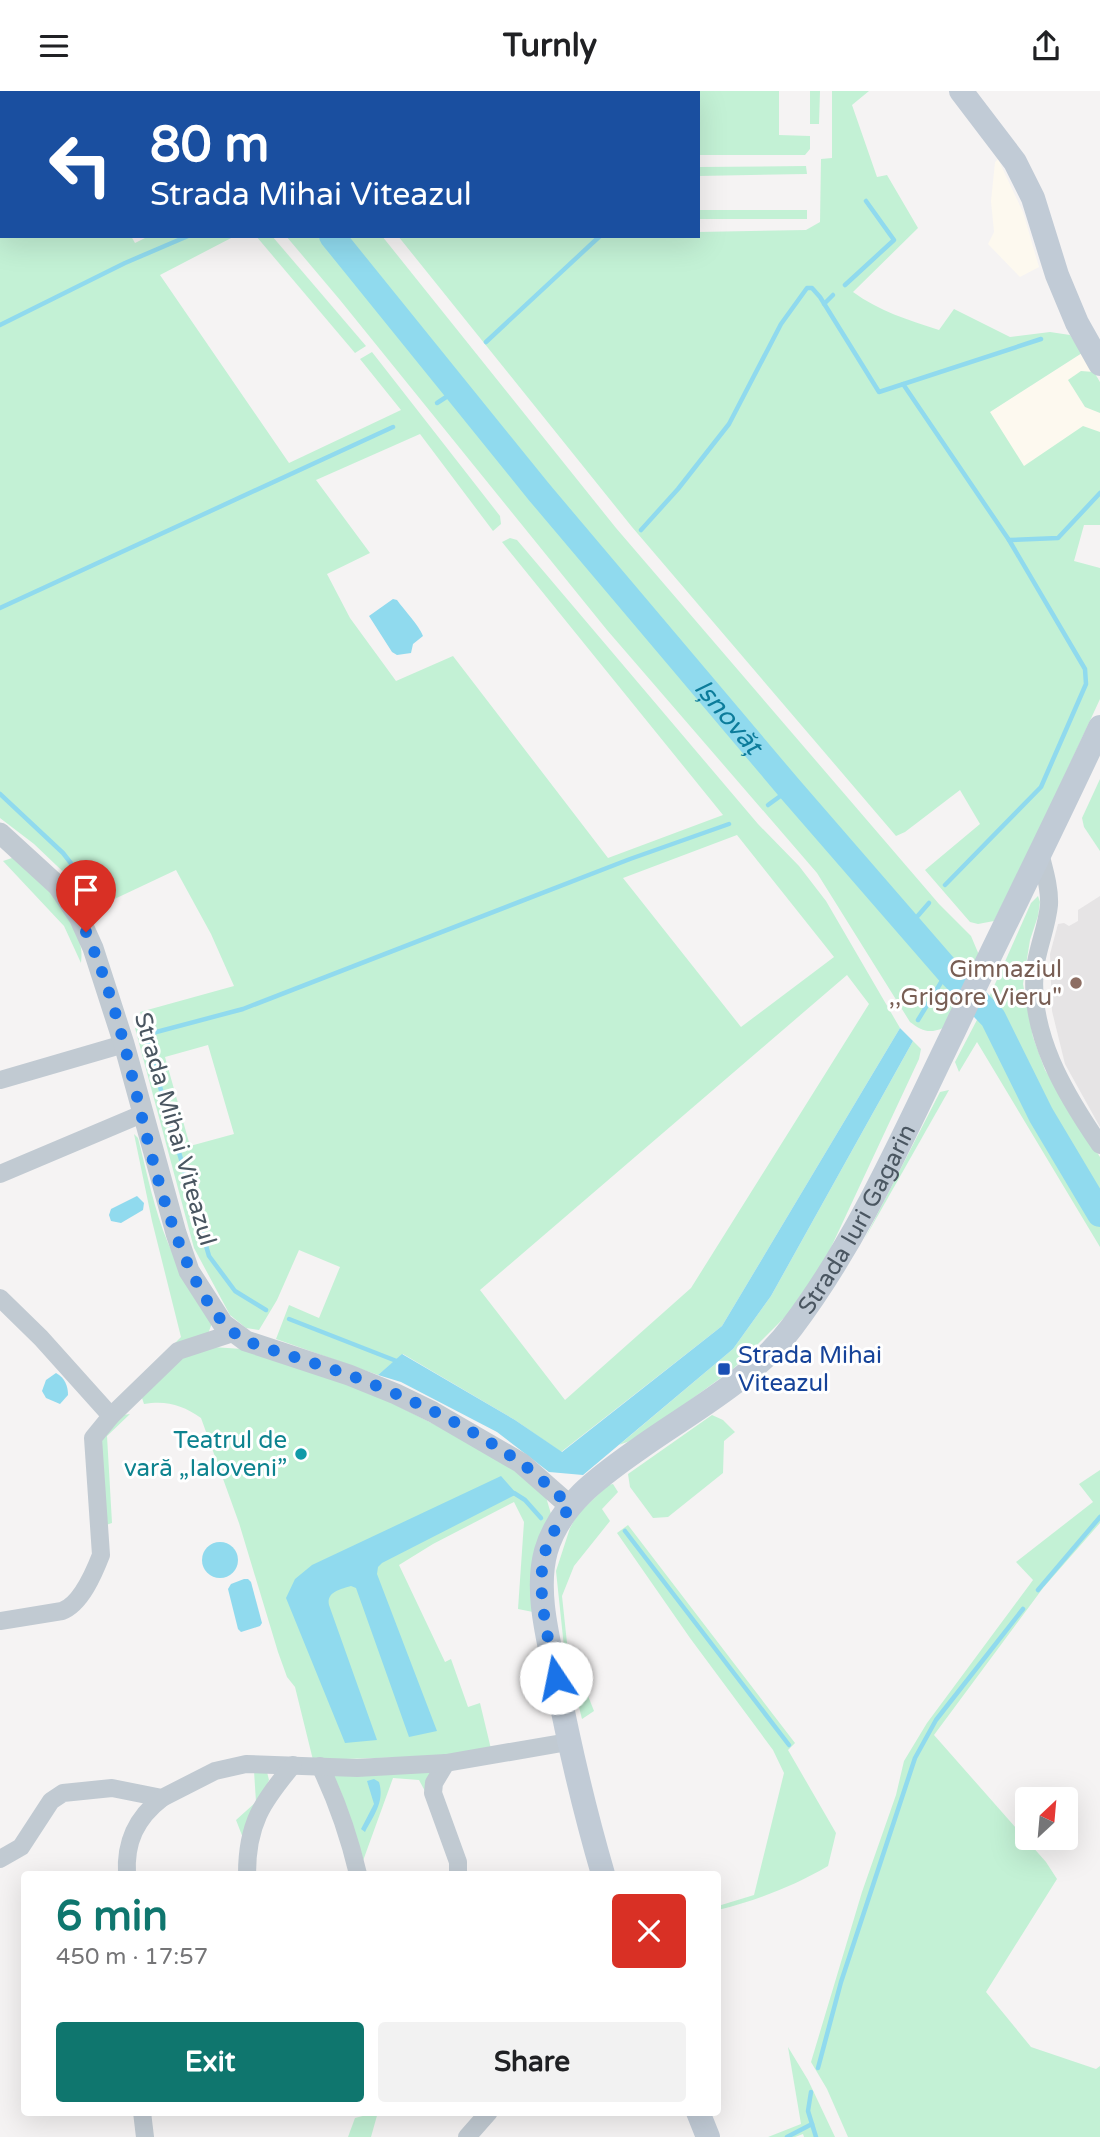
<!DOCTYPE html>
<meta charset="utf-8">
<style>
:root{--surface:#fff;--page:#f2f2f2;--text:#202124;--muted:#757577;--accent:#0f766e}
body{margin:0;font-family:"Varela Round",sans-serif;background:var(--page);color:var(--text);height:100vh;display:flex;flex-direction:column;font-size:26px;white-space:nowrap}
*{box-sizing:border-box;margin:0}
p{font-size:23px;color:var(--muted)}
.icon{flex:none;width:38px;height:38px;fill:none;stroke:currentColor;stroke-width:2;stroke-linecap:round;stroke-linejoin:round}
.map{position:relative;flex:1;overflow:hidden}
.details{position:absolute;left:21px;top:1780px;width:700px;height:245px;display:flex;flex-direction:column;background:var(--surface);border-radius:7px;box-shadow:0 7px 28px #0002}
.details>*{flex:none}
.guide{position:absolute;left:0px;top:0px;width:700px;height:147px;box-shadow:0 7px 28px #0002;background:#1a4fa0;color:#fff;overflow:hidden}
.needle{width:46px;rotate:26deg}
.controls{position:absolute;left:1015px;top:1696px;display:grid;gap:14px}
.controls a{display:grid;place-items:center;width:63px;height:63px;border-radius:7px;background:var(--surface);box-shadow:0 7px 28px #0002;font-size:35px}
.pin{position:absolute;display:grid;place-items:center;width:60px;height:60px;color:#fff;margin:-72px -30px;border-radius:50% 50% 50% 0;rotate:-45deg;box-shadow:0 0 7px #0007}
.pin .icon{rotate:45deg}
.me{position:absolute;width:77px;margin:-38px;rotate:349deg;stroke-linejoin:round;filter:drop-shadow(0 0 5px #0008)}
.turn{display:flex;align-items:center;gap:24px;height:147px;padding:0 35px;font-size:32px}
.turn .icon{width:91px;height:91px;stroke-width:2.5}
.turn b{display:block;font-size:49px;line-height:60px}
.round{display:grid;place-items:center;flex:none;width:74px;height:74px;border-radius:7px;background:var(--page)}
.headline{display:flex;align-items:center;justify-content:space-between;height:119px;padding:0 35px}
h1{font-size:42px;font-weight:800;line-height:52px;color:var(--accent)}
.action{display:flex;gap:14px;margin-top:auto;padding:14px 35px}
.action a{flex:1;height:80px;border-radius:7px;background:var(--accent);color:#fff;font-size:28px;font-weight:800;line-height:80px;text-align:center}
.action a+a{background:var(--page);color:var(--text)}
header{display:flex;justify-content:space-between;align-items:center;height:91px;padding:0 35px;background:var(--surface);font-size:32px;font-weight:800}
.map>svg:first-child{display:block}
</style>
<header><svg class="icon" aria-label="menu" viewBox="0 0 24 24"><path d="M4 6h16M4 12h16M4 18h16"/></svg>Turnly<svg class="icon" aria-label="share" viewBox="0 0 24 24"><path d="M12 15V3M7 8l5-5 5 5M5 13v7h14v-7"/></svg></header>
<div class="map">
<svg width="1100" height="2046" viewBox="0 0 1100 2046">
<rect width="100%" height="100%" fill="#f5f3f3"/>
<g fill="#fdf9ef">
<path d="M998,68l25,53 16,55 -19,10 -32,-33 6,-12 -3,-31 4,-39z"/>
<path d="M1082,262l18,29v55l-109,56 -39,-57z"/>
</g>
<path fill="#e6e4e5" d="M1100,805v231l-35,-63 -13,-53 -2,-57 8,-30 6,-1 5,3 9,-5v-11z"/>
<g fill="#c3f1d5" fill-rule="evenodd">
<path d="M0,0l30,2h-28v143h129l4,7 14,-7h86l-75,39 129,188 112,-53 -41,-51 12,-7 128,164 1,8 -8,7 -73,-97 -104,46 54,73 -43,21 23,44 46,63 57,-25 155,202 115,-43 -221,-273 8,-4 7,2 241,284 41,42 27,35 74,127 -178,298 -161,126 -46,-32 -112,-66 -25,21 -102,-36 13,-34 30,13 21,-51 -41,-17 -22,50 -18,30 -13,-2 -16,-13 -36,-67 -59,-220 10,-2 -5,-14 94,-26 -23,-52 -35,-64 -70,33 -14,-25 -14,8 -44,-42 -34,-26zM737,744l97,122 -93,70 -118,-149zM847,884l22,29 -178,284 -126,112 -85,-110zM208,954l26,89 -44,12 -25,-89z"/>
<path d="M646,0h133v44l31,1v13l-5,6h-107v-62h-52z"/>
<path d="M810,0h10l-1,33h-9z"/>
<path d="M832,0h37l-17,14 25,72 10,-2 31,53 -65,64c26,19 55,28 86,38l15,-21 56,28 40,-5 20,3 12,18 -92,59 34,54 59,-40 17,6v93h-16l-10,36 26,7v131l-61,132 -45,90 -16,3 -8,-2 -45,-52 55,-46 -20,-34 -55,42 -9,4 -264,-309 -234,-291h300v-4l108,-2 14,-8 1,-63 11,-1z"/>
<path d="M806,75l1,8 -109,2v-9z"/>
<rect x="698" y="119" width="109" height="9"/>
<path d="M256,145h16l94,110 -11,7z"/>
<path d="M286,145h96l234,292 323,376 32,32 8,19 -36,73c-14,6 -21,3 -33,-6l-93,-149 -210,-243 -267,-330z"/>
<path d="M1081,280l13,1 6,10v31l-15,-6 -17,-27z"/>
<path d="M1100,688v72l-16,-24 -2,-9z"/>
<path d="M12,767l8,1c23,24 68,68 61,104l-17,-37 -61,-65z"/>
<path d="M1038,805l2,6 -2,14 -8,24 -7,44 10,53 12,33 55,87v90l-123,-205 -18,30 -4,-10 36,-69 40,-90z"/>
<path d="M913,950l8,8 -2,10 -99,212 -24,35 -63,63 -95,69 -19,7 114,-96 38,-53z"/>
<path d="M949,999l-85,150 76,-148z"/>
<path d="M134,1043l4,4c9,35 16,71 30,105 12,28 28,54 44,80l-4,11 -41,17 14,-14 -29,-116z"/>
<path d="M212,1256l31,2 95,31 46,19 119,60 43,38 5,17 -18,98 -15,-3 6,-87 -10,-20 -81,42 -34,21 46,97 6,-3 17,48 12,-4 11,46 -52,7 -126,4 -18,-73 -8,-10 -9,-25 -39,-129 -38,-105c-18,-13 -35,-18 -57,-14l-2,-6 42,-44z"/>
<path d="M130,1323l-23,22 5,87 -9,3 -5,-86 25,-25z"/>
<path d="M712,1324l11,5 12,12 -11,9 -1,32 -55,44 -15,1 -23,-31 -2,-13z"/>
<path d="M1100,1379v53l-57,65 -109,147 112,127 11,17 -71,113 45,55 65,22 4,-3v71h-252l-21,-48 -16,-27 51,-170 34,-97 8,-34 23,-38 106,-143 -17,-18 77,-60 -14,-18z"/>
<path d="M613,1393l5,8 -16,17 8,12 -36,45 -12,30 5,47 27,68 -12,8 -18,-72 -8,-76 14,-43 7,-13 31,-30z"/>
<path d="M628,1434l167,218 -7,7 48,83 -8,33c-36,21 -71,34 -110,44v-4l36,-11 30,-122 -11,-23 -83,-112 -73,-105z"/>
<path d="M434,1677l-8,25 -7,-13 -26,-2 -33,91 -31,-97z"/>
<path d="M254,1680l13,1 2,8 -26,58 -7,-18 20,-18z"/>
<path d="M788,1956l20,33 27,57h-31l-1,-3 -8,3h-27l33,-13z"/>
<path d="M378,2021l-7,25h-23l7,-19z"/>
</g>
<g fill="#90daee">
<path d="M393,508l4,1c7,10 22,25 26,36l-10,8 -2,9 -14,2 -5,-3 -23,-36z"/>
<path d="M900,937l13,13 -142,255 -38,53 -150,126 -34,-3 -52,-40 -96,-50 -23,-7 24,-21 113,66 47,32 160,-126z"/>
<path d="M137,1105l7,7 -1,7 -22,13 -10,-2 -2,-6 2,-6z"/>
<path d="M56,1282c9,5 12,13 12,22l-8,9 -14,-6 -4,-7 4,-11z"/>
<path d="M501,1385l16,18 -135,69 -4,4 -1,7 60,157 -28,6 -53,-149 -5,-2c-10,3 -25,6 -22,19l48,135 -32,3 -59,-145 9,-19 17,-14z"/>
<circle cx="220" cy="1469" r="18"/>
<path d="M244,1488h4l3,3 11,41 -2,3 -19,6 -3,-3 -10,-40 3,-5z"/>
<path d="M374,1688l5,3c6,19 -5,33 -14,50l-4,-3 13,-25 -7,-23z"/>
</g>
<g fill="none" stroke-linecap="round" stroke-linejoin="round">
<g stroke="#90daee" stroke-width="4.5">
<path d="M845,194l49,-45 -28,-39"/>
<path d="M824,213l9,-9"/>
<path d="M0,234l125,-62 63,-27"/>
<path d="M486,251l114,-106"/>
<path d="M903,293l106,156 49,-2 42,-45"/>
<path d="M437,312l20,-13"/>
<path d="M641,439l37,-41 51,-65 52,-100 26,-36h5l8,9 59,95 162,-53"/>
<path d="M0,517l393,-181"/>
<path d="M0,703l63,59 21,27"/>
<path d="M768,714l22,-16"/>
<path d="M945,794l96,-98 45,-103 -1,-15 -76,-129"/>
<path d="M909,835l20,-23"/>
<path d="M918,929l30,-49"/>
<path d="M266,1219l-31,-19 -26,-35 -64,-221 98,-26 387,-150 99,-35"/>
<path d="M289,1228l110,43"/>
<path d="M514,1402l11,7 16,18"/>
<path d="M625,1440l164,214"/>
<path d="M1038,1499l62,-73"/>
<path d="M818,1977l23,-86 74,-224 21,-38 87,-111"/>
<path d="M811,2001l-3,19 8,26"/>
<path d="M787,2046l25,-13"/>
</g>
<g stroke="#90daee" stroke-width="26">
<path d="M214,0l2,2"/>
<path id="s1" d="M332,145l207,256 251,297 158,182 45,47 48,97 59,99"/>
</g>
<g stroke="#c1cad2" stroke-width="18">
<path d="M1040,762c4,16 10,35 9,52 -2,21 -11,42 -14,63 -7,65 30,126 65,177"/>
<path d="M0,989l124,-36"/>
<path d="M0,1083l142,-60"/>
<path d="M0,1207l41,40 70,78"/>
<path d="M0,1530l62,-10c19,-7 32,-38 39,-56l-8,-117 18,-22 67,-65 55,-18"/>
<path d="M446,1672l-12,20 -1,10 25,69v12"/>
<path d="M320,1675c17,35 29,70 38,108"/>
<path d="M0,1768l21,-12 30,-46 12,-8 49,-5 50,10 53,-27 31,-7 111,4 89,-5 122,-21"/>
<path d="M127,1783c-2,-32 9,-56 35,-76"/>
<path d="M247,1783c0,-50 15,-72 46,-109"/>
<path d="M142,2021l3,25"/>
<path d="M467,2046l22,-25"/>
</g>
<path stroke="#c1cad2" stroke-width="21" d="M0,742l58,53 21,31 14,31 31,96 52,189 13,38 34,53 23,17 103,34 47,19 37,18 88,51 49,43"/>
<g stroke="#c1cbd6" stroke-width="24">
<path d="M961,0l54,71 18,36 24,77 20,48 23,41"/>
<path id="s2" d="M603,1783c-19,-65 -34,-130 -47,-197 -8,-39 -21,-87 -10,-126 14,-48 56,-76 94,-103 52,-37 113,-69 152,-121 68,-90 113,-196 162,-296 48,-102 99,-202 146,-304"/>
<path d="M698,2021l10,25"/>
</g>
</g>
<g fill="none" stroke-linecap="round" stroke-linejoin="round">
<path stroke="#1a73e8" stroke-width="12" stroke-dasharray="0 21.6" d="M86,841c16,36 28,74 38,112 21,77 51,257 122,297 34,12 69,22 103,34 59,22 120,51 172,88 18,13 33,28 49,43 -8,13 -19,27 -24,43 -12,38 3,91 10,129"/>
</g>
<circle fill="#8d6e63" stroke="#fff" stroke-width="2.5" cx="1076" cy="892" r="7"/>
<rect fill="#1a4fb4" stroke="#fff" stroke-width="2.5" x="717" y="1271" width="14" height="14" rx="3.5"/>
<circle fill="#0f9aa8" stroke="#fff" stroke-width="2.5" cx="301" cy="1363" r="7"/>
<g text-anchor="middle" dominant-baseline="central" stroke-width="6" stroke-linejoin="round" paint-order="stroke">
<g font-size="24" fill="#785e54" stroke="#fff" text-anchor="end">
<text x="1062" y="878">Gimnaziul<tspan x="1062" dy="28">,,Grigore Vieru"</tspan></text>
</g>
<g font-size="24" fill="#4a5661" stroke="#fff">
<text transform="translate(175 1038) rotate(74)">Strada Mihai Viteazul</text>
<text stroke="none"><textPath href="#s2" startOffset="794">Strada Iuri Gagarin</textPath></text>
</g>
<g font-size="24" fill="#164399" stroke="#fff" text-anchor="start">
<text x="738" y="1264">Strada Mihai<tspan x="738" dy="28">Viteazul</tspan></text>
</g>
<g font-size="24" fill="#0d838f" stroke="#fff" text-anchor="end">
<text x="287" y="1349">Teatrul de<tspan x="287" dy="28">vară „Ialoveni”</tspan></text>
</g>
<g font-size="26" font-style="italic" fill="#0c7c9b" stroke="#fff">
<text stroke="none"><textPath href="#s1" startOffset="623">Ișnovăț</textPath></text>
</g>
</g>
</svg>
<div class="controls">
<a><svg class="needle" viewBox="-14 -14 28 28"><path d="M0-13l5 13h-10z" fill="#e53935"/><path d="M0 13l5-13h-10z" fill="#757577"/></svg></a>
</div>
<div class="pin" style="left:86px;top:841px;background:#d93025"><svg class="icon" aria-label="arrive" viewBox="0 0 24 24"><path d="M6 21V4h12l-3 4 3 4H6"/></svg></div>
<svg class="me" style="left:556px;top:1587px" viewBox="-20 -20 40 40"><circle r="19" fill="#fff"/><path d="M0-13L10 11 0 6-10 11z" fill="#1a73e8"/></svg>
<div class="guide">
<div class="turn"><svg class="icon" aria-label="left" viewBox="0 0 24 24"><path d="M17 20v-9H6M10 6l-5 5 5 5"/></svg><div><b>80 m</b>Strada Mihai Viteazul</div></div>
</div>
<section class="details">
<div class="headline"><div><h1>6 min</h1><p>450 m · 17:57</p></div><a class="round" style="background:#d93025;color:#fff"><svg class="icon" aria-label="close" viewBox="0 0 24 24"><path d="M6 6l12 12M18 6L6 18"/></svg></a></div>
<div class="action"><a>Exit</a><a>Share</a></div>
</section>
</div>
